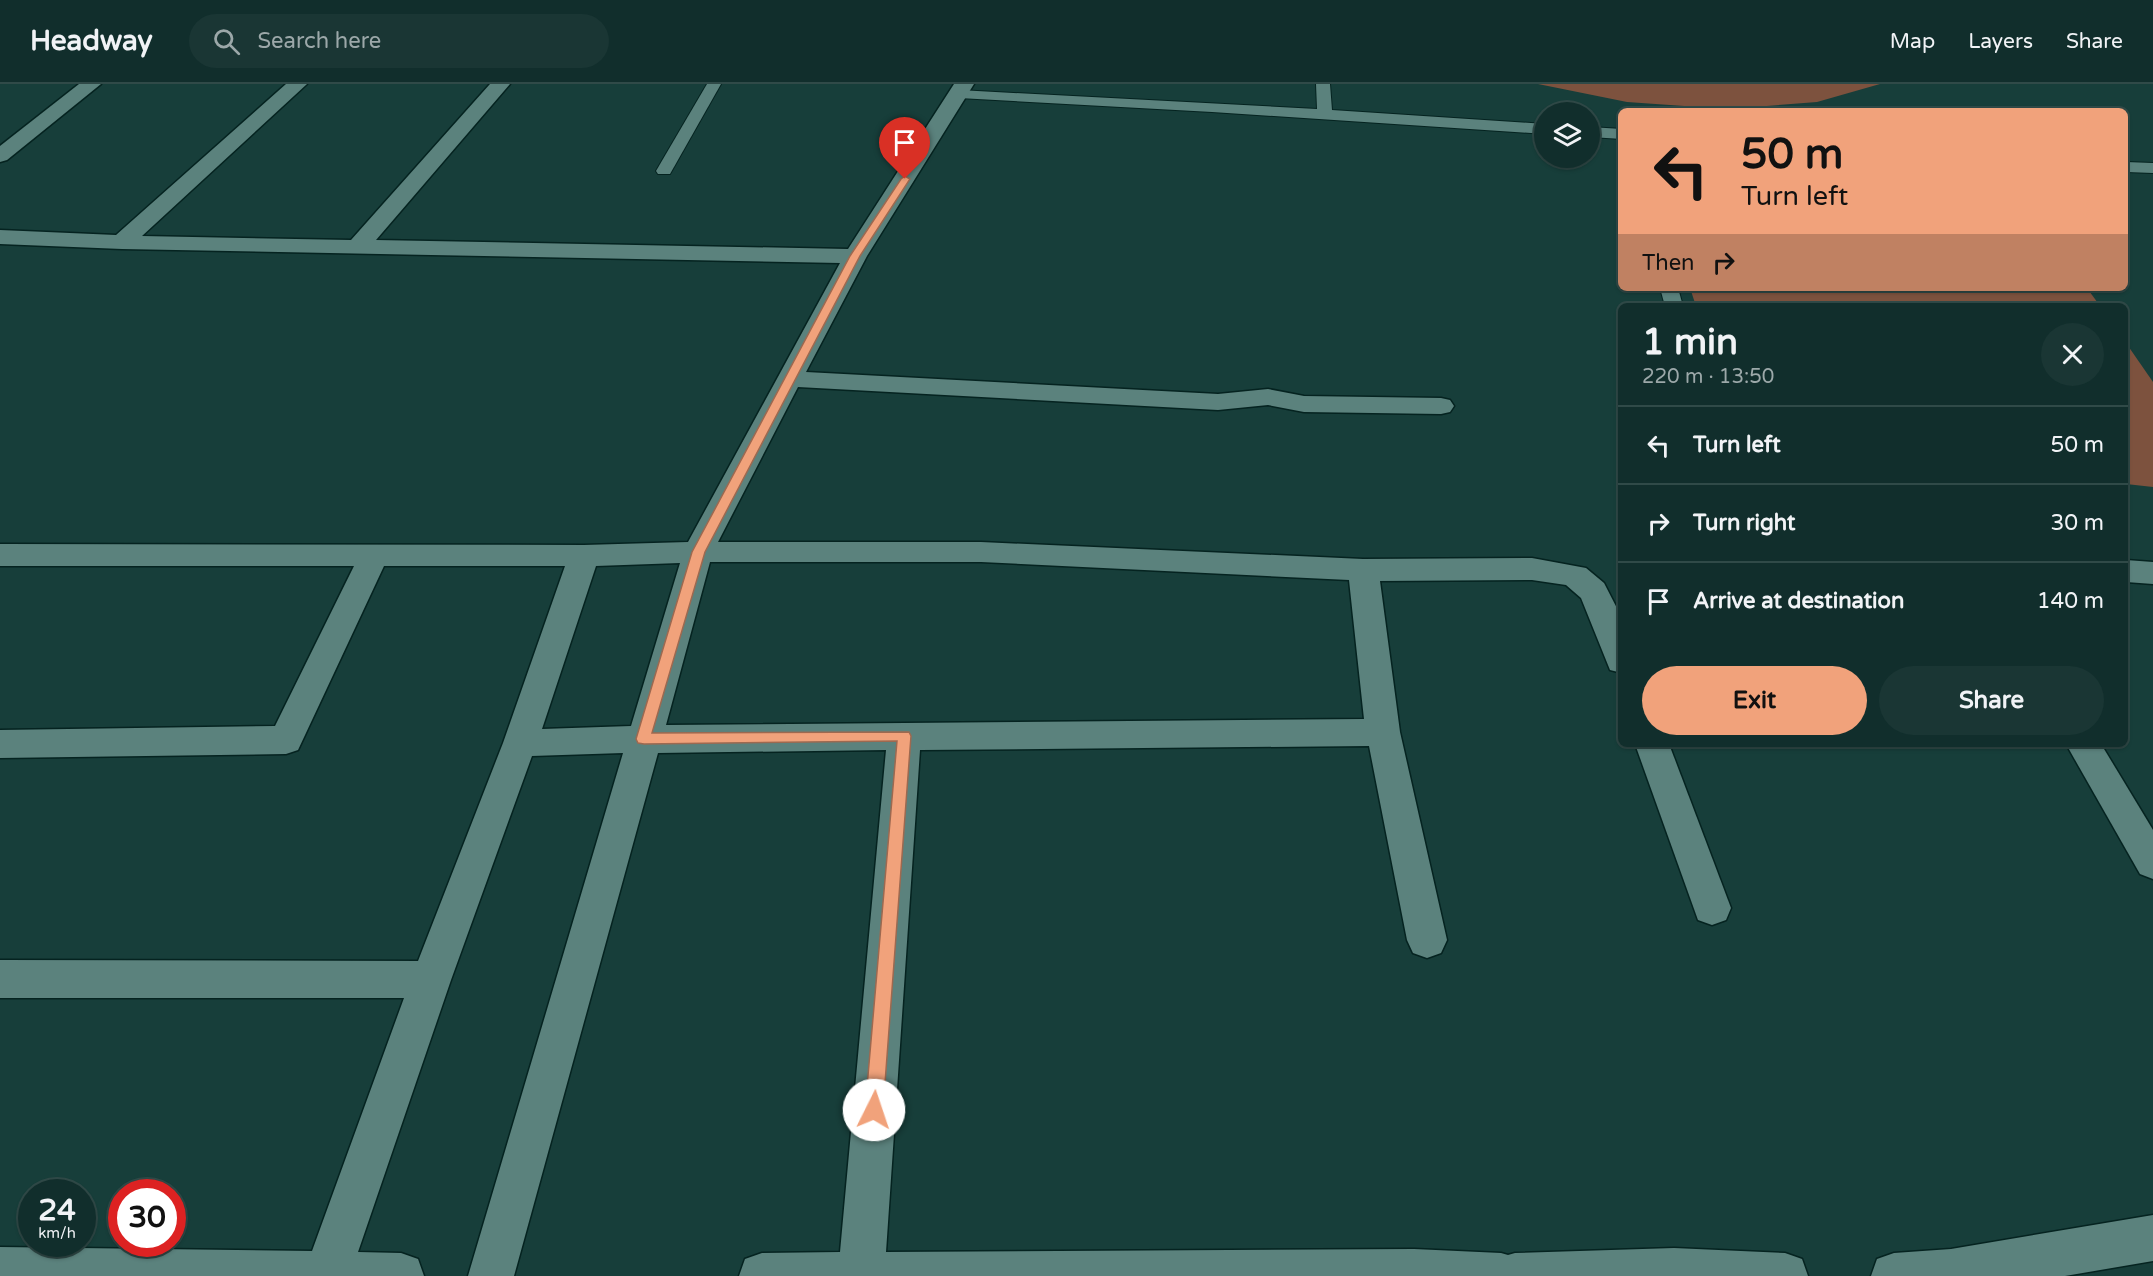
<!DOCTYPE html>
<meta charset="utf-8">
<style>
:root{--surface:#112e2c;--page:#1a3634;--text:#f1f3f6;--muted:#9ca8a9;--line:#304a48;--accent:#f1a27b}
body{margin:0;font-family:"Varela Round",sans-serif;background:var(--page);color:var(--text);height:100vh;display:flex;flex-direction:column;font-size:22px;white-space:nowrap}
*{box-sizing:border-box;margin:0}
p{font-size:20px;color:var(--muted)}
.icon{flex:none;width:33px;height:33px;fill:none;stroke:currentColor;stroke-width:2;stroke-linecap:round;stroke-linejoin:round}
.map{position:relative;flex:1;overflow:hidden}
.sheet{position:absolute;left:1618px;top:219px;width:510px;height:444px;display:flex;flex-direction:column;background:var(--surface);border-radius:9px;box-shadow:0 2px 4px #0004,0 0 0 2px var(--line)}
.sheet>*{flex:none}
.top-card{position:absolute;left:1618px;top:24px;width:510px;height:183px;border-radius:9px;box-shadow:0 2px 4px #0004,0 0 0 2px var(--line);background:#f1a27b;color:#111;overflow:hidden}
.buttons{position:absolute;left:1534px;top:18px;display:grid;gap:12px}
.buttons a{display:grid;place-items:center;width:66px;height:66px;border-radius:50%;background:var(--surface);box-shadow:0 2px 4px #0004,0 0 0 2px var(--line);font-size:30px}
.speed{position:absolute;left:18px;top:1095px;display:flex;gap:12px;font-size:30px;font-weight:700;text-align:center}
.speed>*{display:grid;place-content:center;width:78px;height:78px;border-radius:50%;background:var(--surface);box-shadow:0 2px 4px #0004,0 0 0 2px var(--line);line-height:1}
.speed small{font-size:15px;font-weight:400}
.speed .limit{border:9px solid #d22;background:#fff;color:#111}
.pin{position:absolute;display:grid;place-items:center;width:51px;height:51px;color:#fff;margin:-62px -26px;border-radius:50% 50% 50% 0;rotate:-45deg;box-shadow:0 0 6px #0007}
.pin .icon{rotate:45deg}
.me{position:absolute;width:66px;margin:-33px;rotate:4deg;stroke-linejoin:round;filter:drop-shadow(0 0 4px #0008)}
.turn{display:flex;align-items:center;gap:21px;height:126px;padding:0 24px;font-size:27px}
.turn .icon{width:78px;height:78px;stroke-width:2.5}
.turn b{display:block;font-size:42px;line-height:51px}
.then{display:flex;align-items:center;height:57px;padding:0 24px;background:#0003;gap:12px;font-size:22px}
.round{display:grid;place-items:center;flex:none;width:63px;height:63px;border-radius:32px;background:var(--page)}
.headline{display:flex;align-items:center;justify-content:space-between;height:102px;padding:0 24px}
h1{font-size:36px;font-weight:700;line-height:45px}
.primary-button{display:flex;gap:12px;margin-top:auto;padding:12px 24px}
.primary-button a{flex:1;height:69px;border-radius:36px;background:var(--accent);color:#111;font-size:24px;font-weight:700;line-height:69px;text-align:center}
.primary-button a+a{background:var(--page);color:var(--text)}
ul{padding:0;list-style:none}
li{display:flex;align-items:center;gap:18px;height:78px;padding:0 24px;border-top:2px solid var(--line)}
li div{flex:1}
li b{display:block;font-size:22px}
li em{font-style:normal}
header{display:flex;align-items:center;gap:36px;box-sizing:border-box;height:84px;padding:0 30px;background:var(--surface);border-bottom:2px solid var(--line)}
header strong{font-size:28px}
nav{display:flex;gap:33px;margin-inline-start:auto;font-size:21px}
.search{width:420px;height:54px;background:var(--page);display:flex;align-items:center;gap:15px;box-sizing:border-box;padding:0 21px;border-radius:33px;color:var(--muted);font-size:22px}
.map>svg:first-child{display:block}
</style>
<header>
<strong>Headway</strong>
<div class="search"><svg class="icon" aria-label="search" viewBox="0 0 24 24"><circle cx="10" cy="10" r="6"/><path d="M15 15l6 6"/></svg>Search here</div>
<nav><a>Map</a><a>Layers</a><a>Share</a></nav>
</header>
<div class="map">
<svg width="2153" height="1192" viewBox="0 0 2153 1192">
<rect width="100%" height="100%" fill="#173e3a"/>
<g fill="#7d523e">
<path d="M1538,0h342l-63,18 -90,7 -100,-7z"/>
<path d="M1690,204h397l13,18h-404z"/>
<path d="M2126,259l27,39v105l-27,-3z"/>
</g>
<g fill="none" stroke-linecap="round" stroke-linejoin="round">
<defs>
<g id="lane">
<path d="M707,0h14l-51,90h-12l-2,-3z"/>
<path d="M1316,0h14l2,26 213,14v10l-333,-22 -253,-14 -7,-4 7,-4 358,19z"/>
<path d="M1590,43l32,2v10l-32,-2z"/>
<path d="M2126,78l27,1v10l-27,-1z"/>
<path d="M1660,204h18l5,18h-18z"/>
</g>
<g id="street">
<path d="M79,0h22l-94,76 -7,2v-16z"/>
<path d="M286,0h21l-165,152 209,4 139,-156h20l-134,156 472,9 106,-165h20l-107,172 -61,116 412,22 50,-5 36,7 137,2 9,2 4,6 -4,6 -9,2 -137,-2 -36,-7 -50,5 -420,-23 -80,155h263l382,17 169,-1 54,10 18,15 18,35v55l-12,-3 -29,-72 -15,-13 -34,-5 -152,1 20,151 47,208 -6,13 -14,5 -14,-5 -6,-13 -38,-194 -449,4 -34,502 528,-3 87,4 7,2 7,-2 159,-5 111,5 17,6 6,17h-1069l6,-17 17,-6 78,-1 46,-502 -228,3 -144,523h-46l155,-523 -91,3 -81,224 -93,272 43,1 17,6 6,17h-424v-29l312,4 92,-253h-404v-38l418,1 85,-218 62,-177h-181l-86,184 -12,4 -286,4v-28l275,-4 79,-160h-354v-22l584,1 104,-3 152,-279 -718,-14 -122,-5v-14l116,5zM710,478h271l368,18 15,139 -698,6zM680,479l-49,163 -89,3 54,-163z"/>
<path d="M2126,476l27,2v22l-27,-2z"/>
<path d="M1635,660h34l62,164 -5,12 -14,5 -14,-5z"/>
<path d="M2066,660h35l52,86v49l-13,-5z"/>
<path d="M2153,1131v46l-88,15h-194l6,-17 17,-6 57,-4z"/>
</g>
</defs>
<use href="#lane" stroke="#052320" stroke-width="2"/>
<use href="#street" stroke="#052320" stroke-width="3"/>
<use href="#lane" fill="#5b827d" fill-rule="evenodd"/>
<use href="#street" fill="#5b827d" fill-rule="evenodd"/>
</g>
<path fill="#f1a27b" stroke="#9d6950" stroke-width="1.5" d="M905,92l5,3 -50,77 -155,296 -53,181 257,-1 2,4 -28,374 -2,6 -7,3 -6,-3 -3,-6 32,-369 -253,3 -6,-1 -2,-4 56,-187 158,-296 51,-77z"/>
</svg>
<div class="buttons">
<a><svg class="icon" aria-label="layers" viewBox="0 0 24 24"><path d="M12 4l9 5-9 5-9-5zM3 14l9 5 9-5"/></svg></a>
</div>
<div class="speed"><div>24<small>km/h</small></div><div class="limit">30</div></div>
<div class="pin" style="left:905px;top:95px;background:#d93025"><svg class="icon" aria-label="arrive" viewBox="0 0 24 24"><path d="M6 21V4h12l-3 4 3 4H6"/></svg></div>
<svg class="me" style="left:874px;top:1026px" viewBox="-20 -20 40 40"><circle r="19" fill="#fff"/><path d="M0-13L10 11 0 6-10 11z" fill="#f1a27b"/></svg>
<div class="top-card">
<div class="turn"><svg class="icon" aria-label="left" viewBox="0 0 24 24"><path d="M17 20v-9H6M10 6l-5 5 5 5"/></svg><div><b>50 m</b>Turn left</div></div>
<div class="then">Then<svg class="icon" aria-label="right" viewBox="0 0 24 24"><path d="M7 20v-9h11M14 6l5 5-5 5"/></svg></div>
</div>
<section class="sheet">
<div class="headline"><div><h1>1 min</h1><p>220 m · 13:50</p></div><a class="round"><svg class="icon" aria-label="close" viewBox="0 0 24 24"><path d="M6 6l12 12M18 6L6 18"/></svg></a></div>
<ul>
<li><svg class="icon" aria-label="left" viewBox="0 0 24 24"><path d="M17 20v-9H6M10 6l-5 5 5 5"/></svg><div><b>Turn left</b></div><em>50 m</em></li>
<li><svg class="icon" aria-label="right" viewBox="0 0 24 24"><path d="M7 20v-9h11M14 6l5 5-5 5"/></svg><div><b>Turn right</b></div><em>30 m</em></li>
<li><svg class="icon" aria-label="arrive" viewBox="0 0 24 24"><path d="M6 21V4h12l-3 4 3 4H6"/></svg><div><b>Arrive at destination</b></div><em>140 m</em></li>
</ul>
<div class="primary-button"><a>Exit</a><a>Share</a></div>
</section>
</div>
